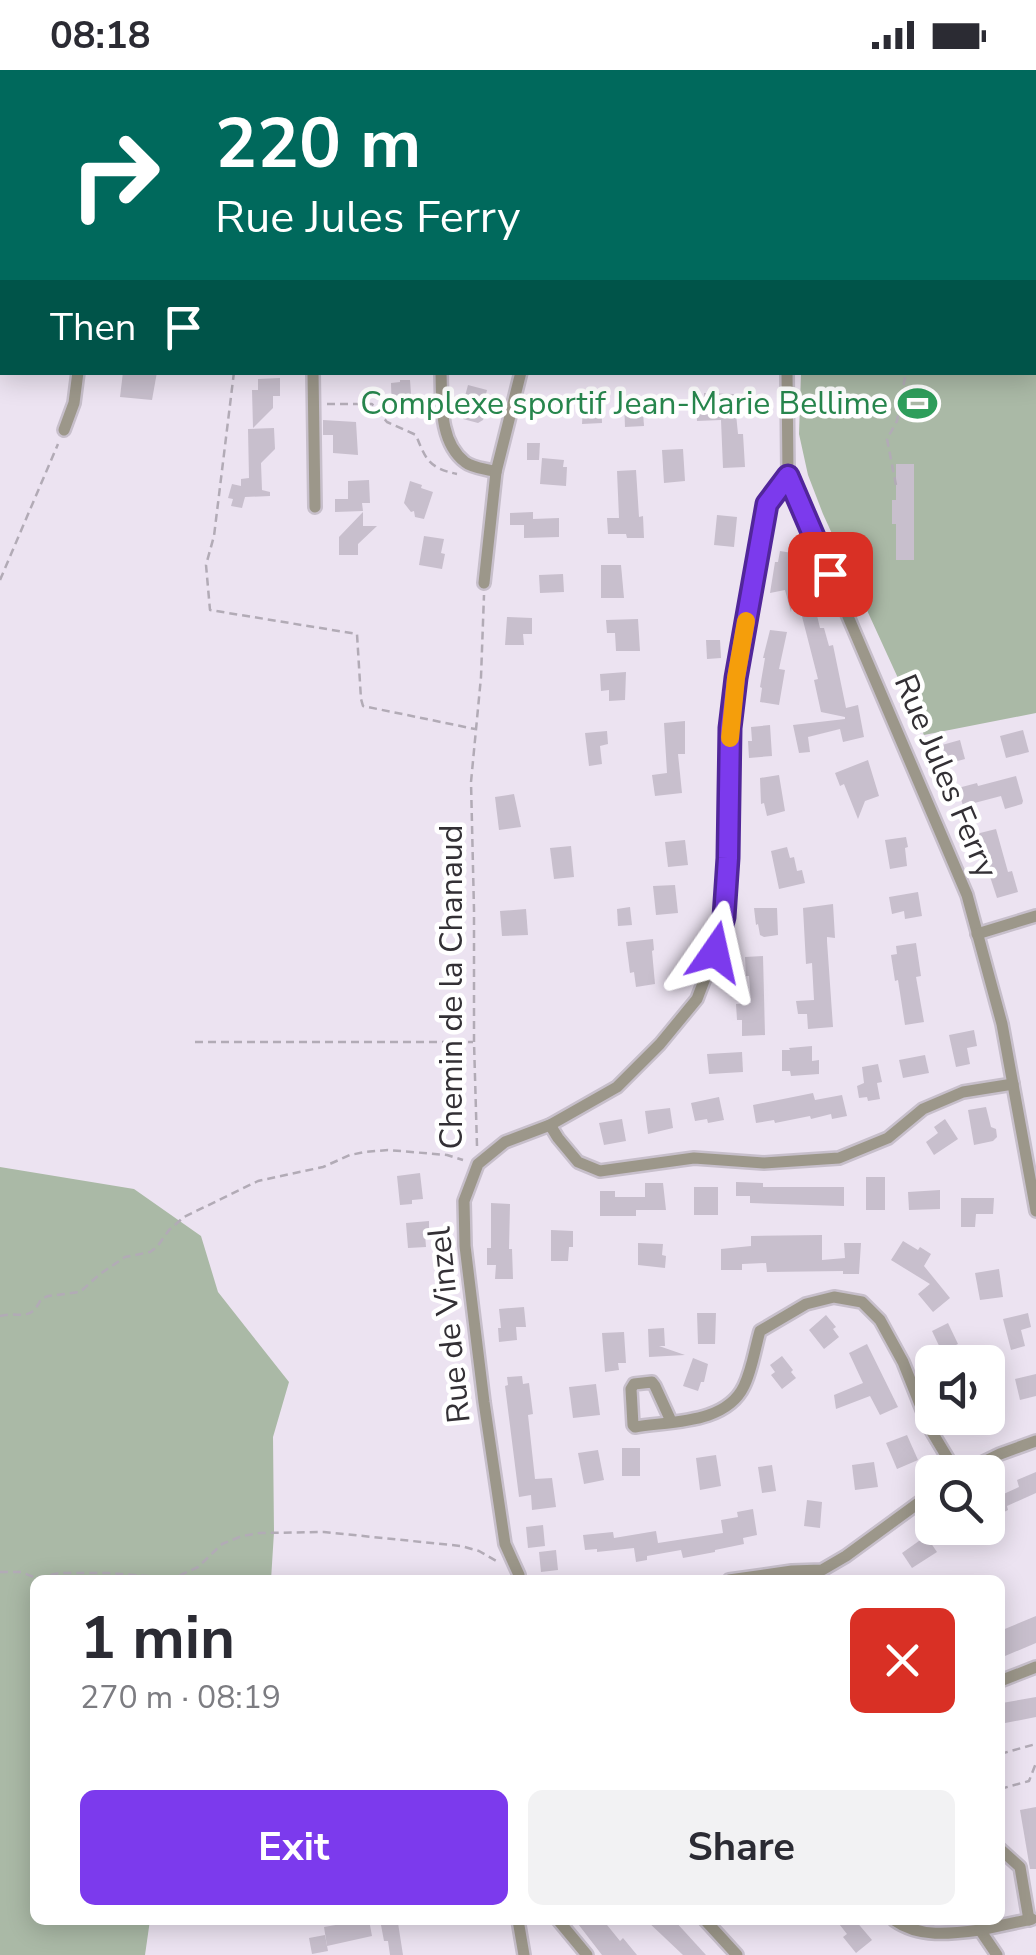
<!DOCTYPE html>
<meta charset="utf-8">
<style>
:root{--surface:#fff;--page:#f2f2f3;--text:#2b2b33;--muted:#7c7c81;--accent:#7c3aed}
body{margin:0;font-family:"Nunito Sans",sans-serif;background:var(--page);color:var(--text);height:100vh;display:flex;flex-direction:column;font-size:38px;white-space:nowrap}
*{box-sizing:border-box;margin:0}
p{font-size:32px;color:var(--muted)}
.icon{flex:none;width:55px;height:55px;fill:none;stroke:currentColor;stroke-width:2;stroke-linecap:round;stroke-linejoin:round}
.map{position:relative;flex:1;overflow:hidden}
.sheet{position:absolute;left:30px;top:1505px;width:975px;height:350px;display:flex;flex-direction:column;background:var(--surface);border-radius:15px;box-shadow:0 5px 25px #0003}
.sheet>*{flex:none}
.top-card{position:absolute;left:0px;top:0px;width:1038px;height:305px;box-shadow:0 5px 25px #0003;background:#00695c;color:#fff;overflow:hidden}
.buttons{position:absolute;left:915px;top:1275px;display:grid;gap:20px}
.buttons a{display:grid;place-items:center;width:90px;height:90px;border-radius:15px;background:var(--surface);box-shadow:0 5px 25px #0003;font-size:50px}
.pin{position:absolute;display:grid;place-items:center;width:85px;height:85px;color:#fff;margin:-42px;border-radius:20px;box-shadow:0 5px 15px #0006}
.me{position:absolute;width:110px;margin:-55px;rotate:11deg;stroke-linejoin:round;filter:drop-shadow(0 0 8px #0008)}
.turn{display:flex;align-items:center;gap:35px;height:210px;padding:0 50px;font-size:45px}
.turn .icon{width:130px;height:130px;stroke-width:2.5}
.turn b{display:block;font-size:70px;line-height:85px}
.then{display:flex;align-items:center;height:95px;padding:0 50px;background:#0003;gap:20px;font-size:38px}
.round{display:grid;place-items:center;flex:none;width:105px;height:105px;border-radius:15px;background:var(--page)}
.summary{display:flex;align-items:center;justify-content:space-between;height:170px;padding:0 50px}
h1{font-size:60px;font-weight:700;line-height:75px}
.button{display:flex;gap:20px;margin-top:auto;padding:20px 50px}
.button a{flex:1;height:115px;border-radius:15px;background:var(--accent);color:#fff;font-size:40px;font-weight:700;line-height:115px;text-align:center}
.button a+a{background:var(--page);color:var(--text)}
.status{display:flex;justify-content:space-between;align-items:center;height:70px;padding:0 50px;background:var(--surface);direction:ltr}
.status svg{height:28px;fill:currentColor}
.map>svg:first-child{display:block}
</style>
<div class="status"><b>08:18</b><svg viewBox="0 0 49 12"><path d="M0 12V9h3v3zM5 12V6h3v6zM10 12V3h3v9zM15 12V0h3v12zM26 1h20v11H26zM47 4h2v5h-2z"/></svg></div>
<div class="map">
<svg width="1036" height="1885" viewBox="0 0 1036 1885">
<rect width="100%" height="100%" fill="#ece3f1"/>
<g fill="#aab9a6">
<path d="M799,0h237v643l-112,22 -101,-221 -15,-39 -9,-41 2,-61 234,-1v-300h-236z"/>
<path d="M0,1097l134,22 67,47 17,56 71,90 -16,55 1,95 -3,48h-236v340h115l-5,35h-145z"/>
</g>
<g fill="#c8bfcd">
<path d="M123,302h34l-5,28 -32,-3z"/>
<path d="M280,308v18h-7v12l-20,20 -1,-38h6v-11z"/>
<path d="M400,310h10l2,28 -6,6 -14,1 -1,-32 9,-1z"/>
<path d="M468,315l19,5 -5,20 4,2 -3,8 -5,3 -15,-4 5,-18 -4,-1z"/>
<path d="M584,322h17l1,31 -20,1z"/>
<path d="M704,323l30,1 4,40h5l2,33 -22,1 -2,-48 -24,1 -1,-17h8z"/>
<path d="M642,328l2,28 -19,1 -1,-27z"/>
<path d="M323,350l33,2 2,33 -25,-2v-18h-10z"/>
<path d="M274,358l1,21 -14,14 1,27 8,2v4l-25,1 -3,11 -11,-2 2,-7 -5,-1 4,-14 9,2v-7l8,-1 -1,-49z"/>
<path d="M527,373h13l-1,17h-12z"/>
<path d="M683,379l2,32 -21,2 -2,-33z"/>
<path d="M542,388l22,2 -1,7h4l-1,19 -26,-2z"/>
<path d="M896,394h18v96h-18v-36h-4v-24h4z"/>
<path d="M636,400l3,47 4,-1 1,22h-17l-1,-4h-18l-1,-16h12l-2,-47z"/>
<path d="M369,410l1,23h-8l1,8 -28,1v-13h13v-18z"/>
<path d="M410,411l12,4 -1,3 12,4 -9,27 -9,-2 -1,-6 -3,1 -7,-9z"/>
<path d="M363,442v14h14l-19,18v11h-19v-18z"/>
<path d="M533,442v7l26,-1v19l-35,1v-13h-14v-12z"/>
<path d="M717,445l20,2 -3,30 -20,-2z"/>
<path d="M424,466l20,3 -3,14 4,1 -3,15 -23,-4z"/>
<path d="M780,481l12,2 6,11 -7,48 -6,-22 -15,3 5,-31h3z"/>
<path d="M601,495h20l3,33h-23z"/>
<path d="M563,504l1,18 -24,1 -1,-18z"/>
<path d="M809,521l2,8h2l7,29h4l5,18 4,-1 13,63 12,-3 6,32 -21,5 -3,-13 -32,8 2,15 -11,1 -6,-28 52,-6v-2l-24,-5 -7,-32 4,-1 -22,-86z"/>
<path d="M507,547l25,1v16h-9l1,11h-19z"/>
<path d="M638,549l2,32h-24l-1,-18h-8l-1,-13z"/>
<path d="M770,560l17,2 -8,37 6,1 -6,35 -19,-3 2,-14 -2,-1 5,-29h-2z"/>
<path d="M706,570h14l1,18 -14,1z"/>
<path d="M626,602l-1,28 -16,1v-11l-8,1 -1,-17z"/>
<path d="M685,651v33h-7l4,39 -27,3 -3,-21 15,-2 -3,-50z"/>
<path d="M770,655l2,31 -23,2 -1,-17h4l-1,-14z"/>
<path d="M1023,660l6,22 -23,6 -6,-22z"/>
<path d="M607,661l1,13 -8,2 2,18 -13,2 -4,-33z"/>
<path d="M960,670l5,19 -18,5 -5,-19z"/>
<path d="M868,690l11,36 -14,5 -7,18 -14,-35 -4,2 -5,-13z"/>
<path d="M779,705l6,36 -18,5 -3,-13 -3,1 -1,-26z"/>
<path d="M1016,706l7,25 -1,3 -17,5 -4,-13 -38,10 -5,-18 19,-5 1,3z"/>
<path d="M514,724l7,33 -22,3 -4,-33z"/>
<path d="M996,759l12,43 4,-1 6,21 -21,6 -21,-64z"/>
<path d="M906,767l2,10 -3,1 2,18 -17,3 -5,-29z"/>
<path d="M685,770l3,25 -20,2 -3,-25z"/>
<path d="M571,776l3,31 -20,2 -4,-31z"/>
<path d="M787,777l3,11 4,-1 3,14 5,-1 3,13 -26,6 -8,-38z"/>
<path d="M675,815l3,28 -22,2 -3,-29z"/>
<path d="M918,822l4,24 -17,3 -1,-8 -12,3 -3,-17z"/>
<path d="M833,834l2,34 -8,-1v4l6,86 -25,2 -1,-15h-9l-2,-13 18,-1 -2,-37 -6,1 -3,-56z"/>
<path d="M630,837l2,18 -14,1 -1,-17z"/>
<path d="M754,838h23l1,27 -14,2 -4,-2 -2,-11 -2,1z"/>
<path d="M526,839l2,26 -26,1 -2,-25z"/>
<path d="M653,869l1,11 -2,1 3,33 -19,3 -2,-15 -4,1 -4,-31z"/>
<path d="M916,873l5,33 -5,1 8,45 -19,3 -7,-45 -3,1 -4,-26 6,-1 -1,-8z"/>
<path d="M763,886l2,79 -23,1v-16h-5l-1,-16 15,-1 -2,-27h-3l-1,-19z"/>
<path d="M974,960l3,16 -10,2 3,16 -14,3 -7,-32z"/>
<path d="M812,976v15l7,-1v14l-28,2 -1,-5h-8v-21h8l-1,-2z"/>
<path d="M742,982l1,20 -34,2 -2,-20z"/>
<path d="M925,985l4,18 -26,5 -4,-18z"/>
<path d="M878,994l4,18 -5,1 3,16 -12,2 -1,-4 -8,1 -2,-12 7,-3 -2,-16z"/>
<path d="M813,1023l2,7 27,-5 5,21 -15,3 -1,-5 -20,5 -1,-3 -35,7 -1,-3 -18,3 -3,-18z"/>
<path d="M719,1027l5,23 -16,3 -1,-4 -12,2 -4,-18z"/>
<path d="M986,1037l5,20 5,2 1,8 -4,4 -19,4 -6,-35z"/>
<path d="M670,1038l3,20 -25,6 -3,-23z"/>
<path d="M622,1049l4,22 -22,4 -5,-22z"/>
<path d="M945,1049l13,20 -24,16 -8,-13 12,-9 -4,-6z"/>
<path d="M420,1103l3,26 -11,1v4l-12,1 -3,-29z"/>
<rect x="866" y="1107" width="19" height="33"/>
<path d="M736,1112l27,1v4h81v19l-94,-3v-7h-14z"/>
<path d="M645,1113h18l3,27h-30v6h-36v-25h15v6h30z"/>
<rect x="694" y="1117" width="24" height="28"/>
<path d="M940,1120v19l-31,1 -1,-18z"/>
<path d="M961,1128h33l-1,16h-17l-1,13h-14z"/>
<path d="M491,1133l19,1 -1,45h3l1,30h-18l1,-14h-9v-17h4z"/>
<path d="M429,1151v13h-4l1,13 -18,1 -2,-25z"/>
<path d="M551,1160l22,1v16h-4l-1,14h-17z"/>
<path d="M822,1165v25l23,-2 -1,-15h17l-2,31h-16v-3l-76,1 -1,-9 -24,1v6h-21v-21l30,-3v-10z"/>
<path d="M903,1171l15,9 2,-3 11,7 -7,12 26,32 -17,14 -15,-18 12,-10 -39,-24z"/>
<path d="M638,1173l25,1 -1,11 4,1 -1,12 -27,-3z"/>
<path d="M999,1199l4,28 -23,3 -5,-27z"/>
<path d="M524,1237l2,20h-10l1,13 -18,2 -1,-14h3l-2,-19z"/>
<path d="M697,1243h19l-1,31h-17z"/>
<path d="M1028,1243l3,14 -10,3 4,16 -14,4 -8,-31z"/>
<path d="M826,1245l10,12 -3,2 6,8 -15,12 -15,-19z"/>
<path d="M948,1253l10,21 -16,8 -10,-21z"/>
<path d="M664,1258l1,18h-6l26,9 -36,2 -1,-28z"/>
<path d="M624,1262l2,31h-8l1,7 -14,2 -3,-39z"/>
<path d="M867,1274l31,63 -18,8 -10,-19 -34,13 -2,-14 29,-12 -14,-30z"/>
<path d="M782,1286l11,14 -2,2 5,6 -14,11 -11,-14 4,-3 -5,-7z"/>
<path d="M693,1288l15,6 -4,18h-3l-3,9 -15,-5z"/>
<path d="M1036,1304v22l-16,4 -5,-21z"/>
<path d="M522,1306l1,8 6,-1 4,31 -5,1 7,64 17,-1 4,29 -24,3 -1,-15 -12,2 -14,-111 3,-1 -1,-8z"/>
<path d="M596,1314l4,31 -27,3 -4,-31z"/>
<path d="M959,1348h45l-37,16z"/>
<path d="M907,1365l11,25 -21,9 -11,-26z"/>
<rect x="622" y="1378" width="18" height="28"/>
<path d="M598,1380l6,30 -20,4 -6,-31z"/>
<path d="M716,1385l5,31 -21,4 -4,-32z"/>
<path d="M874,1392l4,25 -23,3 -3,-25z"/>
<path d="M772,1395l4,26 -14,2 -4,-26z"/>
<path d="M1036,1402v21l-29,13 1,4 -6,3 2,6 -16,7v-25l31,-14 -2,-7z"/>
<path d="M807,1430l15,2 -2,26 -16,-2z"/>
<path d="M753,1439l4,26 -14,3 1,6 -29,6v2l-32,6 -2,-8 -34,6v4l-11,2 -2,-14 -37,4v-3l-12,1 -2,-15 30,-3 1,6 42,-7 2,12 65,-10 -2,-13 17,-3 -1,-5z"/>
<path d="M543,1455l2,21 -17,2 -2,-21z"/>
<path d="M926,1466l11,16 -25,16 -10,-15z"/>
<path d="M556,1480l2,20 -17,2 -2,-20z"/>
<path d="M1036,1546v27l-31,13 -3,-6 -2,1v-20z"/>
<path d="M1036,1627v20l-36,7v-12l4,-1 -2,-8z"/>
<path d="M1036,1737v62h-6l-10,-59z"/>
<path d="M353,1850h16l3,16 -45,10 -3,-19 29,-5z"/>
<path d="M575,1850h28l17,21 3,-3 14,17h-35z"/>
<path d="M646,1850h28l32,35h-23z"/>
<path d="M836,1850h19l17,20 -16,13 -13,-16 4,-3z"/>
<path d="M398,1853l5,32h-13l-2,-14h-4l-3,-16z"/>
<path d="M325,1865l3,16 -16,3 -3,-16z"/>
</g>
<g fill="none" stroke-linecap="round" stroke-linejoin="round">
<defs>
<g id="street">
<path d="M110,0l1,2"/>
<path d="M778,0v2"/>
<path d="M627,2l2,-2"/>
<path d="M313,302l2,135"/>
<path d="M441,302c1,30 -2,70 24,90 7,6 22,7 31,10"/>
<path d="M787,302l1,104 179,419 35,129 34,187"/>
<path d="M64,360l10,-27 4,-31"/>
<path d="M484,513l12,-111 25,-100"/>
<path d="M977,864l59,-18"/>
<path d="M550,1055l8,13 20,24 22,9 94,-13 70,5 75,-5 49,-20 35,-29 40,-17 50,-8"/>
<path d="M671,1351l-16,-35 -3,-4 -18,2 -3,5 2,36 2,2c36,-6 91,-3 109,-41 8,-16 11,-38 16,-55l46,-27 28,-7 28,5 18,18 23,42 26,65 27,45"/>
<path d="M963,1402l37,-18 36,-13"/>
<path d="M519,1505l-14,-31 -21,-142 -19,-156 -1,-45 14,-37 27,-22 45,-17 67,-38 43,-43 37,-45 18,-47 9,-35 4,-59 2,-131 27,-176 10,-47 21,-28"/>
<path d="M729,1510l63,-9 30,-1 24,-14 86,-63"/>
<path d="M1000,1611l36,-14"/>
<path d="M1000,1779l20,18 9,53"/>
<path d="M518,1850l6,35"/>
<path d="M558,1850l29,35"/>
<path d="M705,1850l32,35"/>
<path d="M894,1850c25,18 56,14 86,10l17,25"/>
<path d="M980,1860l52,-11"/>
</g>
</defs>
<use href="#street" stroke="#c7bfcb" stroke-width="16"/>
<g stroke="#b2abb6" stroke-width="2.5" stroke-dasharray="8 5" stroke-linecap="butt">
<path d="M277,0v2"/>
<path d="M923,0v2"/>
<path d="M234,302l-20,164 -8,29 4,45 147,24 4,65 2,7 112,23"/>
<path d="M327,334h45l15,18 29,13c10,26 14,33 41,39"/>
<path d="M896,415l-9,-46 10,-18 9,-49"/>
<path d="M0,510l58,-136"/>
<path d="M195,972h278"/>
<path d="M477,1076l-3,-104v-132l-3,-128 10,-105 3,-82"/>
<path d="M0,1246c21,-5 30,7 41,-17l7,-3 32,-4 20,-18 25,-17 25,-5 7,-5 12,-17 15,-13 74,-36 65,-14 27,-12 15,-3 23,-2 59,5 16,5"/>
<path d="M0,1502h21l15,6 24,-5h48l66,5 24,-11 24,-23 20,-8 18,-3 64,-1 137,14 18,5 19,11"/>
<path d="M1000,1684l36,-10"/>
<path d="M1000,1719l29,-8 7,-18"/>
</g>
<use href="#street" stroke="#9c978a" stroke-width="11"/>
</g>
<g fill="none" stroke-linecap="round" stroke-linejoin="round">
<defs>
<path id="route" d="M715,882l9,-35 4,-59 2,-130 6,-50 31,-174 21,-28 42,98"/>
</defs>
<use href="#route" stroke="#51269a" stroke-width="25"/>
<use href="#route" stroke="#7c3aed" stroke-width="18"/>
<path stroke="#f59e0b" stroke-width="18" d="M730,668l6,-60 10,-57"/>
</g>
<defs>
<symbol id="stadium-bare" viewBox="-9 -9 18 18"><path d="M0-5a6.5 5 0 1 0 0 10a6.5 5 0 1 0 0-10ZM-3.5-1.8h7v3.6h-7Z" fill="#2e9e5b" stroke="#fff" stroke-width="2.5" paint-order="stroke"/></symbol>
</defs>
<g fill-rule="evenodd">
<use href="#stadium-bare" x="890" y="306" width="55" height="55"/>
</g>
<g text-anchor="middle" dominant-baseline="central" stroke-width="9" stroke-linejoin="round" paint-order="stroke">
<g font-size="32" fill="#27864d" stroke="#fff" text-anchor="end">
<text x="888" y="333">Complexe sportif Jean-Marie Bellime</text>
</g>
<g font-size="32" fill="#333035" stroke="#fff">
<text transform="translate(946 706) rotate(67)">Rue Jules Ferry</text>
<text transform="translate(451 917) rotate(-90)">Chemin de la Chanaud</text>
<text transform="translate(449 1255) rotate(-96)">Rue de Vinzel</text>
</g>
</g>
</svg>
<div class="buttons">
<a><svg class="icon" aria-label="sound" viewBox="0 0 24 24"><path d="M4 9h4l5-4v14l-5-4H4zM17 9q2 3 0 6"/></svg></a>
<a><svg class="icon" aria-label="search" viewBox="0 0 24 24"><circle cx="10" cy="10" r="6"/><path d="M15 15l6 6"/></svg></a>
</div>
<div class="pin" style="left:830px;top:504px;background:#d93025"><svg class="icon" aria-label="arrive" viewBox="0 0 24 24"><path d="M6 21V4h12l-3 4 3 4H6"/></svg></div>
<svg class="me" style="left:715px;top:882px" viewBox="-20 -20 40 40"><path d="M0-17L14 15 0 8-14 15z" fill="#7c3aed" stroke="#fff" stroke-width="4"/></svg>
<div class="top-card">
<div class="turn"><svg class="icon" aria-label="right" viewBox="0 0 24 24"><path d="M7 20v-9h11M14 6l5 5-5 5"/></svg><div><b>220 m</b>Rue Jules Ferry</div></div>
<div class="then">Then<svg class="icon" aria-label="arrive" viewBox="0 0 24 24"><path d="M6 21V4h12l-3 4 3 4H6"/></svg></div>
</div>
<section class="sheet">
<div class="summary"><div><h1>1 min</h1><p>270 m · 08:19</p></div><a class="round" style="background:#d93025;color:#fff"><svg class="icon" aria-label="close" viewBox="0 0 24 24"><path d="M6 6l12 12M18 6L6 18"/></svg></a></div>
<div class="button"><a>Exit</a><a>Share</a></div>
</section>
</div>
